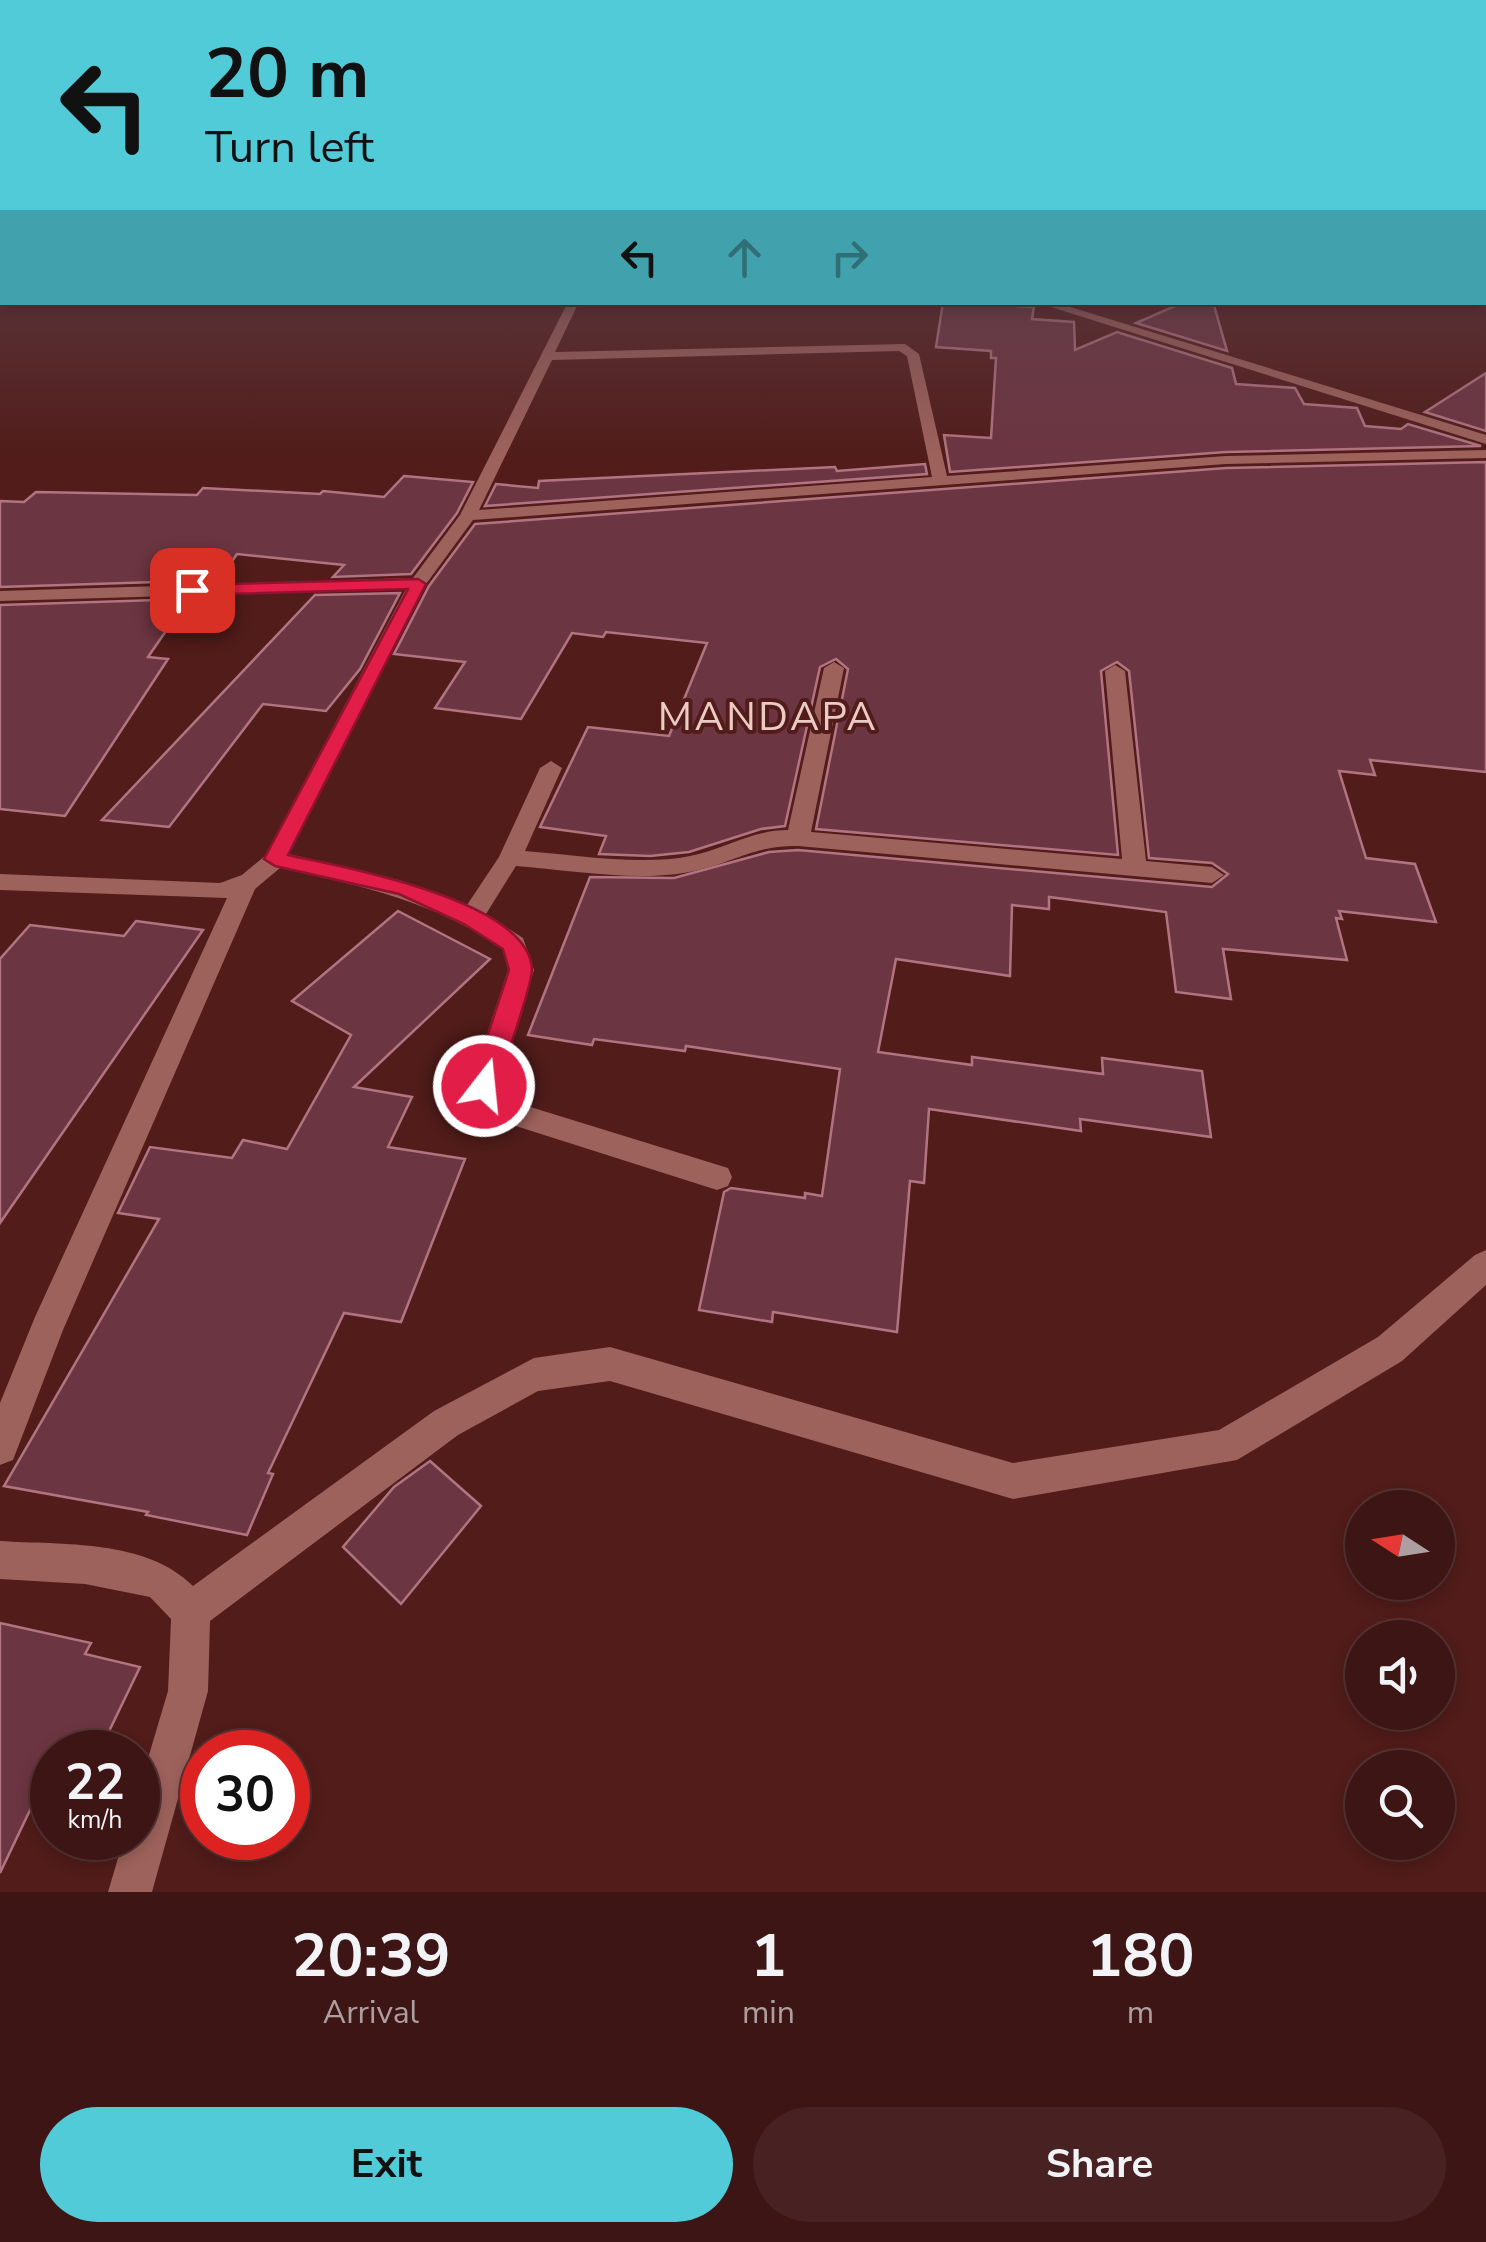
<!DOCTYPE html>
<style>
:root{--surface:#3d1514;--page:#482222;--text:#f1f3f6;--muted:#ad9fa0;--line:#563434;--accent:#52cbd9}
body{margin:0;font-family:"Nunito Sans",sans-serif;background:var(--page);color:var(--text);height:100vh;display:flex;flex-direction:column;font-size:38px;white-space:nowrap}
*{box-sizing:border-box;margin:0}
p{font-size:32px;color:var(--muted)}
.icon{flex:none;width:55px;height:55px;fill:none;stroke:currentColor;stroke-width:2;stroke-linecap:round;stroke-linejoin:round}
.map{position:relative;height:1892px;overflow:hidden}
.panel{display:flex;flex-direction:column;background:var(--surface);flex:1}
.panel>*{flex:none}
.top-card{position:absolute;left:0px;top:0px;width:1488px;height:305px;box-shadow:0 5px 15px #0003,0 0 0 2px var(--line);background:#52cbd9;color:#111;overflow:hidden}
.needle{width:65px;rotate:282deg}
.buttons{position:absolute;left:1345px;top:1490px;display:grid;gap:20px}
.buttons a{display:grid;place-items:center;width:110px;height:110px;border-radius:50%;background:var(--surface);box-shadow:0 5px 15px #0003,0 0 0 2px var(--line);font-size:50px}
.speed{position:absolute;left:30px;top:1730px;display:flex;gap:20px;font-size:50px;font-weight:700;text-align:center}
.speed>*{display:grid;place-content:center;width:130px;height:130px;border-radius:50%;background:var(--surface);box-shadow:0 5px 15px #0003,0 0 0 2px var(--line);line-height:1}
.speed small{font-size:25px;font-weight:400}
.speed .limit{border:15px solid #d22;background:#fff;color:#111}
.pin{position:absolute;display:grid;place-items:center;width:85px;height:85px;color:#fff;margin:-42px;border-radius:20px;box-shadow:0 5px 15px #0006}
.me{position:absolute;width:110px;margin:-55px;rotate:16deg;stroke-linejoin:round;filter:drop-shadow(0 0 8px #0008)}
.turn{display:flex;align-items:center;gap:35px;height:210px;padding:0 40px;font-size:45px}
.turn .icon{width:130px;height:130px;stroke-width:2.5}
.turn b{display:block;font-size:70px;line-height:85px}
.lanes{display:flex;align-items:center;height:95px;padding:0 40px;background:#0003;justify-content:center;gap:50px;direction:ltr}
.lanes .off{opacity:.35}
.eta{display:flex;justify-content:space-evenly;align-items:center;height:170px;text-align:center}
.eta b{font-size:60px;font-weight:700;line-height:70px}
.primary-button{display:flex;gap:20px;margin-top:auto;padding:20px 40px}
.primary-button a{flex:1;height:115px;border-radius:60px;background:var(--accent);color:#111;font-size:40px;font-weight:700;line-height:115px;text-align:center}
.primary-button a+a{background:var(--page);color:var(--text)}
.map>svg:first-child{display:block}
</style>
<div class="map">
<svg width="1486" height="1892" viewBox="0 0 1486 1892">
<rect width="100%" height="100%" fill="#511c1a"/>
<g fill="#6c3542" stroke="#b27481" stroke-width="2.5">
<path d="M943,302l91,5 -2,12 42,3 1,28 42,-18 115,36 4,16 59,4 9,16 53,4 8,18 36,3 7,-5 73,22 -255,6 -276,20 -6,-37 47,3 5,-80h-5v-7l-55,-4z"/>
<path d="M1184,302h29l14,49 -91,-28z"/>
<path d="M1486,373v58l-61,-19z"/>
<path d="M1486,462v310l-116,-12 5,15 -36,-4 27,87 49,6 21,58 -97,-11 3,8 -6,-1 11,42 -124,-11 8,50 -55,-7 -10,-80 -117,-15v12l-37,-4 -2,71 -114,-17 -18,93 94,13v-8l131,17 -1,-16 100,13 9,66 -131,-18 1,12 -152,-22 -5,74 -14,-2 -13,151 -124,-20 -1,10 -73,-12 25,-118 7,-4 74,10v-5l17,3 18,-127 -154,-23 -1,5 -91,-12 -2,6 -64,-10 62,-158 84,1 95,-26 29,-2 414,37 16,-13 -16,-11 -63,-5 -20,-187 -12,-9 -16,9 17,184 -302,-26 32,-160 -12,-10 -16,8 -35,159 -24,3 -72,23 -39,4 -51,-2 7,-18 -66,-9 48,-100 81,9 38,-93 -101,-11 -3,5 -31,-4 -51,86 -86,-11 30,-46 -71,-8 35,-68 46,-62 751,-56z"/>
<path d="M925,464l2,10 -442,32 11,-22 42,4 1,-7 296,-14 2,4z"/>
<path d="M404,476l69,6 -16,31 -46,61 -78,3 11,-12 -107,-11 -18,26 -219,7v-86l24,1 12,-10 161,3 6,-7 117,6 3,-3 61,6z"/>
<path d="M400,593l-40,76 -34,42 -63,-7 -94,123 -67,-7 213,-225z"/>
<path d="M188,599l-40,58 20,2 -103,157 -65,-7v-204z"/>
<path d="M398,911l92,48 -136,128 58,10 -24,50 77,12 -64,163 -57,-9 -76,160 5,1 -26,61 -101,-20 2,-3 -144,-26 155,-267 -41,-6 32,-66 82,11 11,-18 44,9 64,-114 -59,-34z"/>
<path d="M136,921l67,9 -203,293v-264l30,-34 94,11z"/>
<path d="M430,1461l51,45 -80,98 -58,-57 51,-60z"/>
<path d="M0,1623l91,20 -6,11 55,13 -41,85h-47v12l-52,109z"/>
</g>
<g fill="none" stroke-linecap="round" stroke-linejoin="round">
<g fill="#9e625c" fill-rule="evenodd">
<path d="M2,226v6l-2,1v-6z"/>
<path d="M568,302h11l-24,50 350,-8 14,10 28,122 279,-20 260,-6v8l-260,6 -753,56 -47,64 -137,270 110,26 68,25 32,-48 41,-89 11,-7 11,7 -37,83c50,4 116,15 165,5 35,-7 62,-26 98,-26l36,-162 10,-6 10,6 -33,164 311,27 -17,-188 10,-6 10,6 21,190 66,6 12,8 -12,8 -414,-37c-47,0 -62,16 -104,25 -53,12 -124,-1 -178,-5l-30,48 37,24 11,32 -36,114 13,17 217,67 4,9 -4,9 -11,4 -226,-72 -21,-32 38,-116 -5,-21c-68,-47 -143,-64 -223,-81l-25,21 -192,441 -50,130 -13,5v-62l35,-86 192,-419 -227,-8v-16l220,9 22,-8 24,-20 140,-266 -406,12v-10l413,-13 47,-63zM899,351l8,5 25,121 -453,33 73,-150z"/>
<path d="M1035,302h19l432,133v9z"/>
<path d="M1486,1250v35l-84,76 -165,99 -224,39 -403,-118 -72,10 -80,44 -248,186 -2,70 -56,201h-44l16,-54h14v-46l30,-101 3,-72 -21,-22 -65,-13 -85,-5v-38c63,4 146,-2 193,45l241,-175 100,-53 76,-11 403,116 206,-33 159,-93 97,-82z"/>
</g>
</g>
<linearGradient id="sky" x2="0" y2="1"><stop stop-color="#2d0f0e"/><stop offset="0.42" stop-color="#5f4049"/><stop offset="1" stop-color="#5f4049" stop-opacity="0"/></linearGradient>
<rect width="1486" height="458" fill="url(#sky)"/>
<path fill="#e11d48" stroke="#92132f" stroke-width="2.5" d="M418,579l8,5 -138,271c54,12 241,45 244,114 0,19 -28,94 -35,117l-4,8 -9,3 -9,-3 -4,-8 38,-116 -6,-21 -39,-25 -65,-30 -124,-28 -11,-7 144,-270 -216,6 -8,-5 8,-5z"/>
<g text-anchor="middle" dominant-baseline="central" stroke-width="8" stroke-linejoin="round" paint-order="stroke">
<g font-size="40" letter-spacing="2.5" fill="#eccac6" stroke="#511c1a">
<text x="768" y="717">MANDAPA</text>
</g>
</g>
</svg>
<div class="buttons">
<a><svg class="needle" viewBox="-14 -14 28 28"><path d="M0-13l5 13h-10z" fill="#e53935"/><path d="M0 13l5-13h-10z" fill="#ad9fa0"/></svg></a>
<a><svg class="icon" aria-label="sound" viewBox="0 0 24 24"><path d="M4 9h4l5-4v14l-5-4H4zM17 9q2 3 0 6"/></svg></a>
<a><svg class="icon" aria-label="search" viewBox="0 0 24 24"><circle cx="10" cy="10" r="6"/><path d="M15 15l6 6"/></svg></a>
</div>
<div class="speed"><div>22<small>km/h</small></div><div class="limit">30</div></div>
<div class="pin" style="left:192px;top:590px;background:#d93025"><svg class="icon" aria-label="arrive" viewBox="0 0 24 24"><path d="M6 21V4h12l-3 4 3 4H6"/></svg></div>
<svg class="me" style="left:484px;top:1086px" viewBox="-20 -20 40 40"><circle r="17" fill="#e11d48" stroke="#fff" stroke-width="3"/><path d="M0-11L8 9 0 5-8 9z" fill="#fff"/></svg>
<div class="top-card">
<div class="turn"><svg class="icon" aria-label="left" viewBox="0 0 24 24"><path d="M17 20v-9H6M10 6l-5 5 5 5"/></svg><div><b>20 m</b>Turn left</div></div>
<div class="lanes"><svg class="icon" aria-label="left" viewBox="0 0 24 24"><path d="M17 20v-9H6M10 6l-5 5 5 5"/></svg><svg class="icon off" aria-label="ahead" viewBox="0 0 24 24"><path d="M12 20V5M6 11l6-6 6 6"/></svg><svg class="icon off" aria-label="right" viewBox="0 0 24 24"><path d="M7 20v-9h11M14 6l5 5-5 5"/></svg></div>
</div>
</div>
<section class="panel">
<div class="eta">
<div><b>20:39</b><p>Arrival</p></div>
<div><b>1</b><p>min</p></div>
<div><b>180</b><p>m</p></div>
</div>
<div class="primary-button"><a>Exit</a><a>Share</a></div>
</section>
